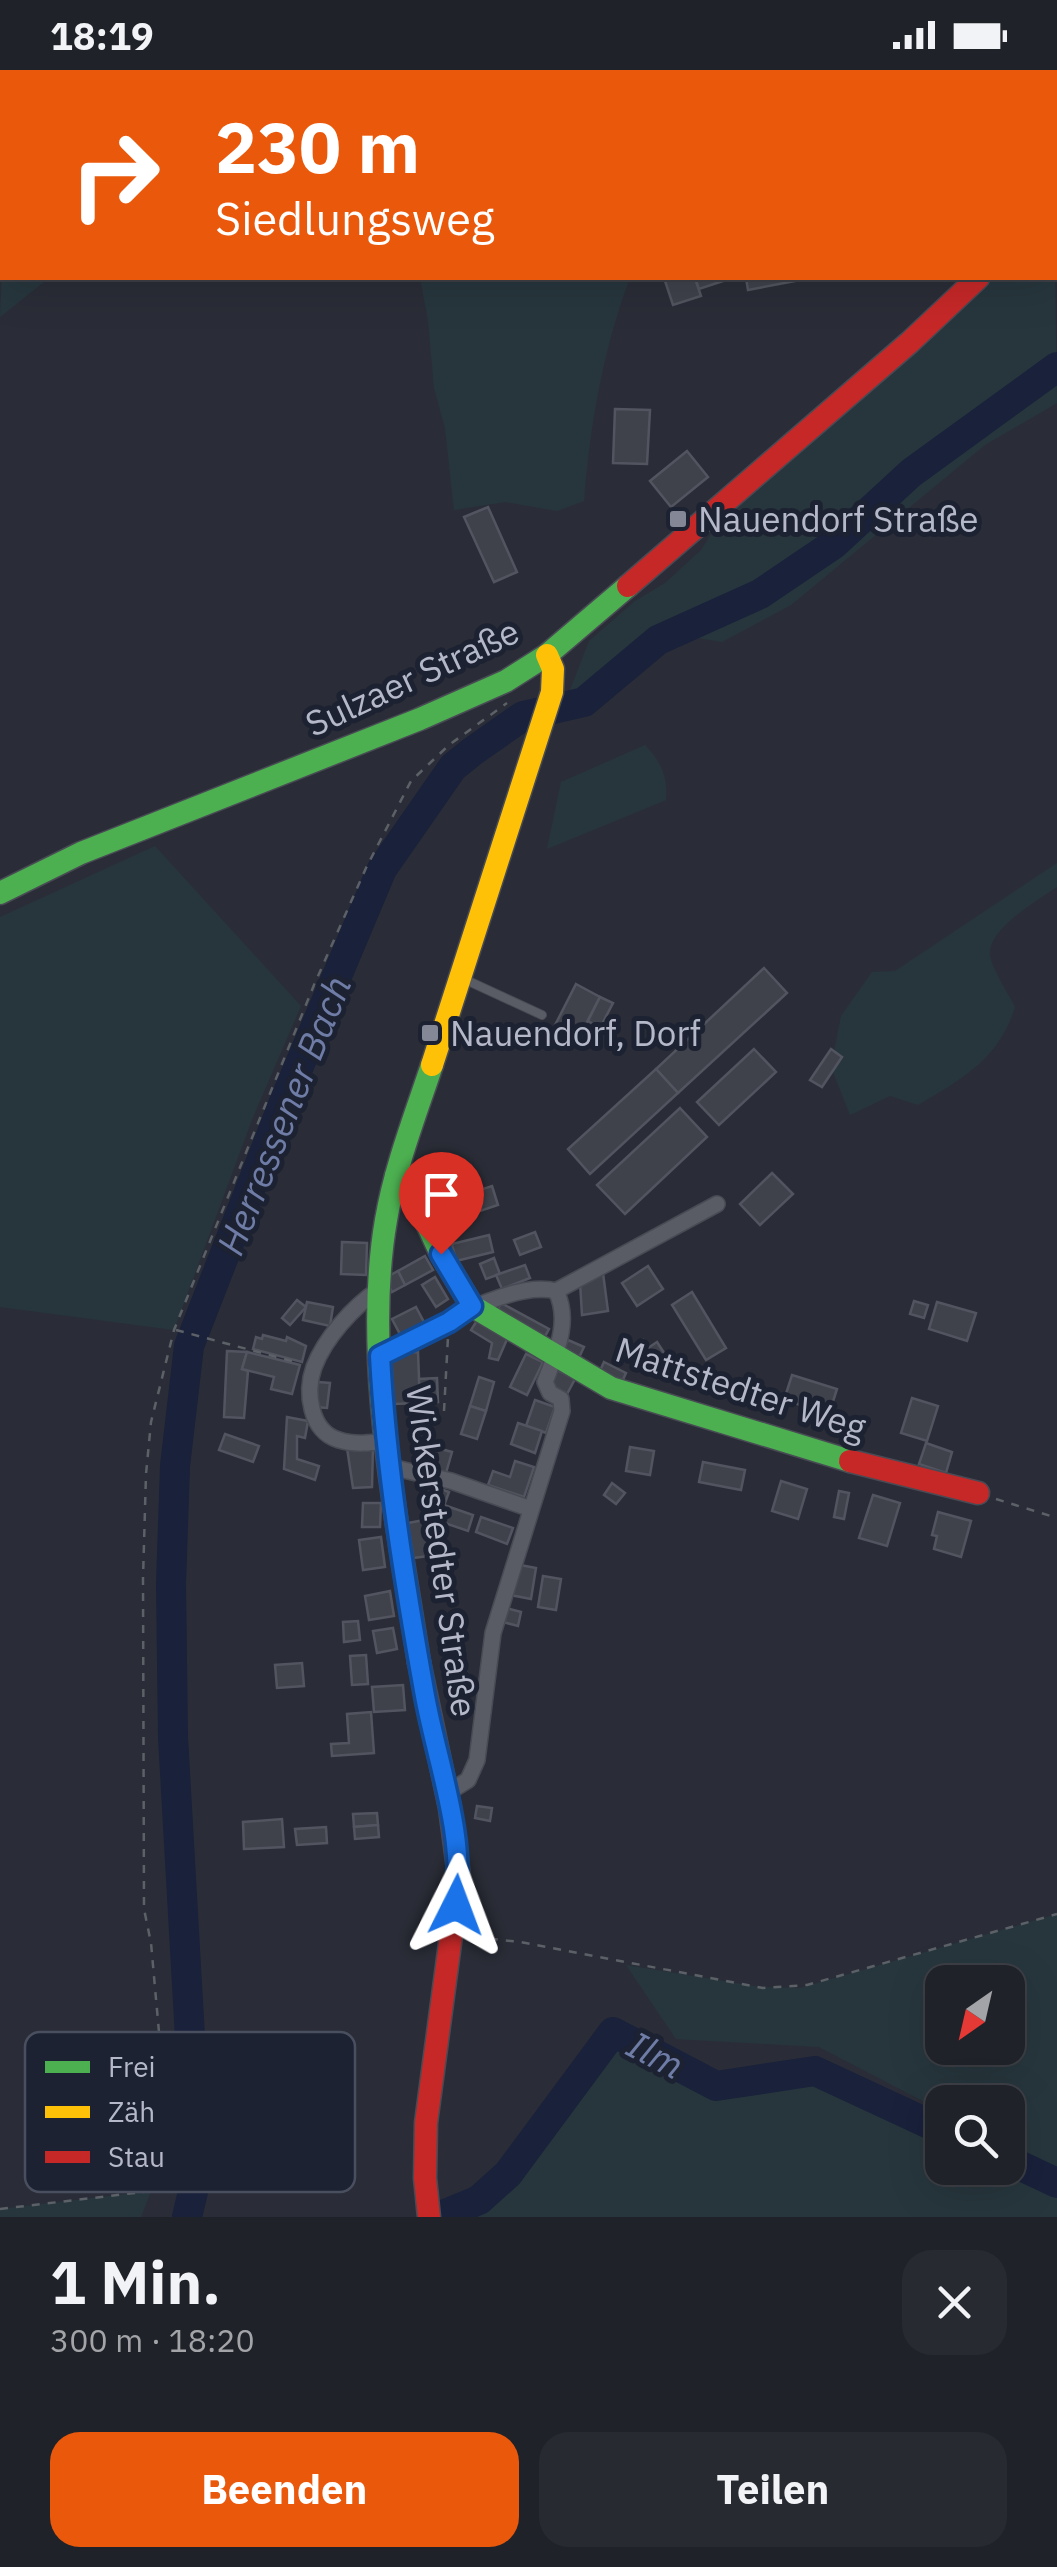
<!DOCTYPE html>
<html lang="de">
<meta charset="utf-8">
<style>
:root{--surface:#202229;--page:#282a31;--text:#f1f3f6;--muted:#a2a4a8;--line:#3d3f46;--accent:#ea580c}
body{margin:0;font-family:"IBM Plex Sans",sans-serif;background:var(--page);color:var(--text);height:100vh;display:flex;flex-direction:column;font-size:38px;white-space:nowrap}
*{box-sizing:border-box;margin:0}
p{font-size:32px;color:var(--muted)}
.icon{flex:none;width:55px;height:55px;fill:none;stroke:currentColor;stroke-width:2;stroke-linecap:round;stroke-linejoin:round}
.map{position:relative;height:2147px;overflow:hidden}
.details{display:flex;flex-direction:column;background:var(--surface);flex:1}
.details>*{flex:none}
.banner{position:absolute;left:0px;top:0px;width:1058px;height:210px;box-shadow:0 10px 40px #0002,0 0 0 2px var(--line);background:#ea580c;color:#fff;overflow:hidden}
.needle{width:65px;rotate:214deg}
.buttons{position:absolute;left:925px;top:1895px;display:grid;gap:20px}
.buttons a{display:grid;place-items:center;width:100px;height:100px;border-radius:20px;background:var(--surface);box-shadow:0 10px 40px #0002,0 0 0 2px var(--line);font-size:50px}
.pin{position:absolute;display:grid;place-items:center;width:85px;height:85px;color:#fff;margin:-102px -42px;border-radius:50% 50% 50% 0;rotate:-45deg;box-shadow:0 0 10px #0007}
.pin .icon{rotate:45deg}
.me{position:absolute;width:110px;margin:-55px;rotate:3deg;stroke-linejoin:round;filter:drop-shadow(0 0 8px #0008)}
.turn{display:flex;align-items:center;gap:35px;height:210px;padding:0 50px;font-size:45px}
.turn .icon{width:130px;height:130px;stroke-width:2.5}
.turn b{display:block;font-size:70px;line-height:85px}
.round{display:grid;place-items:center;flex:none;width:105px;height:105px;border-radius:30px;background:var(--page)}
.overview{display:flex;align-items:center;justify-content:space-between;height:170px;padding:0 50px}
h1{font-size:60px;font-weight:700;line-height:75px}
.cta{display:flex;gap:20px;margin-top:auto;padding:20px 50px}
.cta a{flex:1;height:115px;border-radius:30px;background:var(--accent);color:#fff;font-size:40px;font-weight:700;line-height:115px;text-align:center}
.cta a+a{background:var(--page);color:var(--text)}
.status{display:flex;justify-content:space-between;align-items:center;height:70px;padding:0 50px;background:var(--surface);direction:ltr}
.status svg{height:28px;fill:currentColor}
.map>svg:first-child{display:block}
</style>
<div class="status"><b>18:19</b><svg viewBox="0 0 49 12"><path d="M0 12V9h3v3zM5 12V6h3v6zM10 12V3h3v9zM15 12V0h3v12zM26 1h20v11H26zM47 4h2v5h-2z"/></svg></div>
<div class="map">
<svg width="1057" height="2147" viewBox="0 0 1057 2147">
<rect width="100%" height="100%" fill="#2a2d37"/>
<g fill="#27363d" fill-rule="evenodd">
<path d="M280,0h411l-415,2z"/>
<path d="M1055,195l2,138 -72,42 -194,160 -69,37 -60,-10 -94,63 21,-54 46,-40 30,-18 36,-33 23,-36 186,-172 83,-64h62z"/>
<path d="M2,202v6h47l-49,39z"/>
<path d="M420,208h210c-27,71 -40,147 -46,223l-27,10 -52,-9 -51,8 -9,-82 -11,-40 -6,-68z"/>
<path d="M645,675c16,17 23,32 21,55l-119,49 14,-67z"/>
<path d="M155,776l146,160 -48,111 -79,213 -174,-23v-390z"/>
<path d="M1057,793v24c-19,13 -70,42 -67,68 1,12 19,40 25,52 -16,52 -53,72 -97,98l-28,-9 -40,19 -19,-48 10,-51 31,-44 23,-1z"/>
<path d="M1057,1844v256l-49,-26v-42h-66v9l-123,-64 -143,-8 -50,-74 134,22 40,1zM942,1912h66v66h-66z"/>
<path d="M613,1962l103,54 99,-15 127,59v38h66v-8l49,23v34h-619l41,-17 29,-26z"/>
<path d="M151,2121l-10,26h-141v-8z"/>
</g>
<g fill="none" stroke-linecap="round" stroke-linejoin="round">
<g stroke="#19213b" stroke-width="30">
<path d="M1008,2090l49,23"/>
<path d="M187,2147l8,-34 -4,-128 -18,-318 -2,-153 4,-118 14,-120 97,-249 96,-228 71,-102 20,-16 50,-35 61,-14 74,-62 102,-46 74,-50 77,-71 146,-106"/>
<path d="M438,2147l41,-17 29,-26 105,-142 103,54 99,-15 127,59"/>
</g>
</g>
<g fill="#3f424b" stroke="#52555f" stroke-width="2.5">
<path d="M664,208h31l6,18 -28,9z"/>
<path d="M695,208h34v1l-30,10z"/>
<path d="M746,208h65l-63,12z"/>
<path d="M615,339l35,1 -3,54 -34,-1z"/>
<path d="M687,381l21,26 -37,30 -21,-26z"/>
<path d="M488,437l29,65 -23,10 -30,-65z"/>
<path d="M764,898l23,25 -109,100 -22,-24z"/>
<path d="M576,914l24,13 -25,48 -24,-12z"/>
<path d="M600,927l13,6 -13,25 -12,-7z"/>
<path d="M754,979l22,23 -57,53 -22,-23z"/>
<path d="M831,979l11,8 -20,30 -12,-7z"/>
<path d="M656,999l22,24 -88,81 -22,-25z"/>
<path d="M680,1038l27,29 -82,77 -28,-29z"/>
<path d="M772,1103l21,21 -33,31 -20,-21z"/>
<path d="M492,1116l6,19 -30,10 -7,-19z"/>
<path d="M442,1133l7,19 -10,3 -7,-18z"/>
<path d="M535,1162l6,15 -21,8 -6,-15z"/>
<path d="M489,1165l4,17 -37,9 -4,-17z"/>
<path d="M342,1172l25,1 -1,32 -25,-1z"/>
<path d="M425,1186l8,14 -28,15 -7,-14z"/>
<path d="M494,1188l6,16 -14,5 -6,-15z"/>
<path d="M525,1195l5,13 -28,11 -6,-14z"/>
<path d="M648,1196l15,23 -26,17 -15,-23z"/>
<path d="M398,1201l7,14 -13,7 -7,-14z"/>
<path d="M603,1203l5,38 -26,4 -2,-33z"/>
<path d="M435,1207l13,22 -12,8 -14,-22z"/>
<path d="M692,1222l34,56 -20,12 -34,-55z"/>
<path d="M297,1230l9,7 -16,18 -8,-7z"/>
<path d="M914,1231l14,4 -4,13 -14,-4z"/>
<path d="M307,1232l26,5 -3,19 -27,-6z"/>
<path d="M937,1232l39,11 -9,28 -38,-12z"/>
<path d="M501,1233l48,26 -6,11 -48,-25z"/>
<path d="M416,1237l9,17 -24,12 -9,-17z"/>
<path d="M478,1249l30,18 -10,23 -9,-2 3,-15 -21,-13z"/>
<path d="M263,1265l23,6 1,-4 19,9 -4,16 -49,-13 3,-12 6,2z"/>
<path d="M568,1270l16,7 -8,17 -16,-7z"/>
<path d="M643,1270l8,12 -17,11 -8,-12z"/>
<path d="M657,1272l11,17 -9,6 -11,-17z"/>
<path d="M227,1281l20,1 -5,17 6,2 -4,47 -20,-1z"/>
<path d="M247,1282l53,13 -8,29 -21,-5 3,-12 -32,-8z"/>
<path d="M418,1282l2,51 -26,1 -3,-50z"/>
<path d="M526,1284l17,8 -16,33 -17,-8z"/>
<path d="M604,1292l22,11 -6,13 -22,-11z"/>
<path d="M555,1299l20,10 -8,15 -20,-11z"/>
<path d="M792,1305l45,14 -8,25 -45,-14z"/>
<path d="M479,1307l15,5 -8,29 -16,-5z"/>
<path d="M437,1308l1,24 -18,1 -1,-24z"/>
<path d="M318,1312l12,1 -3,25 -12,-1z"/>
<path d="M912,1328l26,8 -11,35 -26,-8z"/>
<path d="M535,1330l20,7 -9,26 -20,-7z"/>
<path d="M470,1336l16,5 -9,28 -16,-5z"/>
<path d="M287,1347l21,4 -3,17 -8,-2v23l22,7 -4,14 -31,-11z"/>
<path d="M518,1353l24,8 -7,22 -24,-9z"/>
<path d="M225,1364l34,12 -6,16 -34,-12z"/>
<path d="M926,1373l26,9 -6,21 -27,-9z"/>
<path d="M426,1375l26,7 -6,21 -26,-8z"/>
<path d="M373,1377l-1,40 -19,1 -6,-40z"/>
<path d="M630,1377l24,4 -4,24 -24,-4z"/>
<path d="M515,1391l19,6 -10,30 -36,-12 5,-14 17,6z"/>
<path d="M703,1392l42,8 -4,20 -42,-8z"/>
<path d="M781,1411l26,8 -9,30 -26,-8z"/>
<path d="M424,1413l25,9 -4,11 -24,-9z"/>
<path d="M612,1413l13,10 -9,11 -12,-9z"/>
<path d="M839,1421l10,2 -5,26 -10,-2z"/>
<path d="M873,1425l27,8 -13,43 -28,-8z"/>
<path d="M363,1433h18l-1,24h-18z"/>
<path d="M441,1434l32,11 -5,16 -32,-11z"/>
<path d="M938,1442l33,9 -10,36 -27,-8 3,-13 -5,-1z"/>
<path d="M481,1447l32,11 -6,16 -31,-12z"/>
<path d="M424,1450l5,36 -16,2 -5,-35z"/>
<path d="M381,1467l4,30 -22,3 -4,-30z"/>
<path d="M515,1494l21,4 -5,31 -21,-4z"/>
<path d="M543,1506l18,3 -5,31 -18,-3z"/>
<path d="M390,1521l4,25 -25,4 -4,-24z"/>
<path d="M506,1538l15,4 -3,14 -15,-4z"/>
<path d="M358,1551l2,19 -16,2 -1,-20z"/>
<path d="M393,1558l4,21 -20,4 -4,-22z"/>
<path d="M366,1585l2,29 -16,1 -2,-29z"/>
<path d="M463,1587l7,27 -20,5 -7,-27z"/>
<path d="M302,1593l2,23 -27,2 -2,-23z"/>
<path d="M403,1615l2,25 -31,2 -2,-25z"/>
<path d="M371,1642l3,41 -42,3 -1,-12 18,-1 -2,-29z"/>
<path d="M477,1736l15,2 -2,13 -15,-3z"/>
<path d="M377,1743l1,12 -24,2 -1,-13z"/>
<path d="M282,1749l2,28 -40,2 -1,-27z"/>
<path d="M378,1755l1,12 -24,2 -1,-12z"/>
<path d="M326,1757l1,16 -30,2 -2,-16z"/>
</g>
<g fill="none" stroke-linecap="round" stroke-linejoin="round">
<defs>
<path id="lane" d="M464,909l78,36"/>
<g id="street">
<path d="M378,1220c-25,17 -53,48 -64,77 -9,25 -4,65 25,73 15,5 32,3 47,1"/>
<path d="M380,1286c45,-22 128,-77 176,-65l161,-87"/>
<path d="M391,1397l60,14 80,28"/>
<path d="M447,1723l21,-13 9,-20 16,-127 69,-222 -1,-12 -11,-6 -5,-11c11,-29 26,-61 11,-91"/>
</g>
<g id="fast">
<path d="M0,823l81,-40 339,-134 86,-38 41,-26 81,-69"/>
<path d="M396,1106l19,22 26,56 31,52 139,82 239,73"/>
<path d="M419,1592c-21,-138 -57,-304 -33,-442 9,-53 29,-104 46,-155"/>
</g>
<g id="slow">
<path d="M1055,131l2,-3"/>
<path d="M432,995l120,-373 1,-23 -6,-14"/>
</g>
<g id="jam">
<path d="M628,516l282,-244 68,-64"/>
<path d="M850,1391l128,32"/>
<path d="M419,1592l31,146 9,68 -33,247 -1,55 4,39"/>
</g>
</defs>
<use href="#lane" stroke="#484a54" stroke-width="10"/>
<use href="#street" stroke="#484a54" stroke-width="18"/>
<use href="#fast" stroke="#484a54" stroke-width="25"/>
<use href="#slow" stroke="#484a54" stroke-width="25"/>
<use href="#jam" stroke="#484a54" stroke-width="25"/>
<g stroke="#5c6067" stroke-width="2.5" stroke-dasharray="8 8" stroke-linecap="butt">
<path d="M176,1260l123,33"/>
<path d="M444,1341l4,-74"/>
<path d="M996,1429l61,19"/>
<path d="M474,1867l46,5 243,46 44,-3 250,-71"/>
<path d="M0,2139l151,-18 13,-9 7,-16 -20,-223 -7,-34 -1,-331 3,-104 5,-52 23,-92 140,-345 52,-117 45,-87 38,-36 58,-42"/>
</g>
<use href="#lane" stroke="#5a5c65" stroke-width="8"/>
<use href="#street" stroke="#5a5c65" stroke-width="15"/>
<use href="#fast" stroke="#4caf50" stroke-width="22"/>
<use href="#slow" stroke="#ffc107" stroke-width="22"/>
<use href="#jam" stroke="#c62828" stroke-width="22"/>
<defs>
<g id="rail">
<path d="M247,2l4,-2"/>
<path d="M269,2l4,-2"/>
<path d="M0,197l2,-2"/>
</g>
</defs>
<use href="#rail" stroke="#5e6069" stroke-width="9"/>
<use href="#rail" stroke="#1d2232" stroke-width="5" stroke-dasharray="15" stroke-linecap="butt"/>
</g>
<g fill="none" stroke-linecap="round" stroke-linejoin="round">
<defs>
<path id="route" d="M441,1184l31,52 -23,16 -69,34c6,112 25,229 45,340 13,70 40,137 31,209"/>
</defs>
<use href="#route" stroke="#114b97" stroke-width="25"/>
<use href="#route" stroke="#1a73e8" stroke-width="18"/>
</g>
<g fill="#848795" stroke="#1d2232" stroke-width="4">
<rect x="668" y="439" width="20" height="20" rx="5"/>
<rect x="420" y="953" width="20" height="20" rx="5"/>
</g>
<g text-anchor="middle" dominant-baseline="central" stroke-width="10" stroke-linejoin="round" paint-order="stroke">
<g font-size="35" fill="#b4b8c8" stroke="#1d2232" text-anchor="start">
<text x="698" y="449">Nauendorf Straße</text>
<text x="450" y="963">Nauendorf, Dorf</text>
</g>
<g font-size="35" fill="#b4b8c8" stroke="#1d2232">
<text transform="translate(412 607) rotate(-25)">Sulzaer Straße</text>
<text transform="translate(741 1318) rotate(18)">Mattstedter Weg</text>
<text transform="translate(442 1481) rotate(82)">Wickerstedter Straße</text>
</g>
<g font-size="38" font-style="italic" fill="#6e7ca6" stroke="#1d2232">
<text transform="translate(283 1045) rotate(-68)">Herressener Bach</text>
<text transform="translate(656 1984) rotate(28)">Ilm</text>
</g>
</g>
<rect x="25" y="1962" width="330" height="160" rx="15" fill="#1d2232" stroke="#4a4f5f" stroke-width="2.5"/>
<rect x="45" y="1991" width="45" height="12" fill="#4caf50"/>
<rect x="45" y="2036" width="45" height="12" fill="#ffc107"/>
<rect x="45" y="2081" width="45" height="12" fill="#c62828"/>
<g font-size="28" fill="#b4b8c8">
<text x="108" y="2007">Frei</text>
<text x="108" y="2052">Zäh</text>
<text x="108" y="2097">Stau</text>
</g>
</svg>
<div class="buttons">
<a><svg class="needle" viewBox="-14 -14 28 28"><path d="M0-13l5 13h-10z" fill="#e53935"/><path d="M0 13l5-13h-10z" fill="#a2a4a8"/></svg></a>
<a><svg class="icon" aria-label="search" viewBox="0 0 24 24"><circle cx="10" cy="10" r="6"/><path d="M15 15l6 6"/></svg></a>
</div>
<div class="pin" style="left:441px;top:1184px;background:#d93025"><svg class="icon" aria-label="arrive" viewBox="0 0 24 24"><path d="M6 21V4h12l-3 4 3 4H6"/></svg></div>
<svg class="me" style="left:456px;top:1835px" viewBox="-20 -20 40 40"><path d="M0-17L14 15 0 8-14 15z" fill="#1a73e8" stroke="#fff" stroke-width="4"/></svg>
<div class="banner">
<div class="turn"><svg class="icon" aria-label="right" viewBox="0 0 24 24"><path d="M7 20v-9h11M14 6l5 5-5 5"/></svg><div><b>230 m</b>Siedlungsweg</div></div>
</div>
</div>
<section class="details">
<div class="overview"><div><h1>1 Min.</h1><p>300 m · 18:20</p></div><a class="round"><svg class="icon" aria-label="close" viewBox="0 0 24 24"><path d="M6 6l12 12M18 6L6 18"/></svg></a></div>
<div class="cta"><a>Beenden</a><a>Teilen</a></div>
</section>
